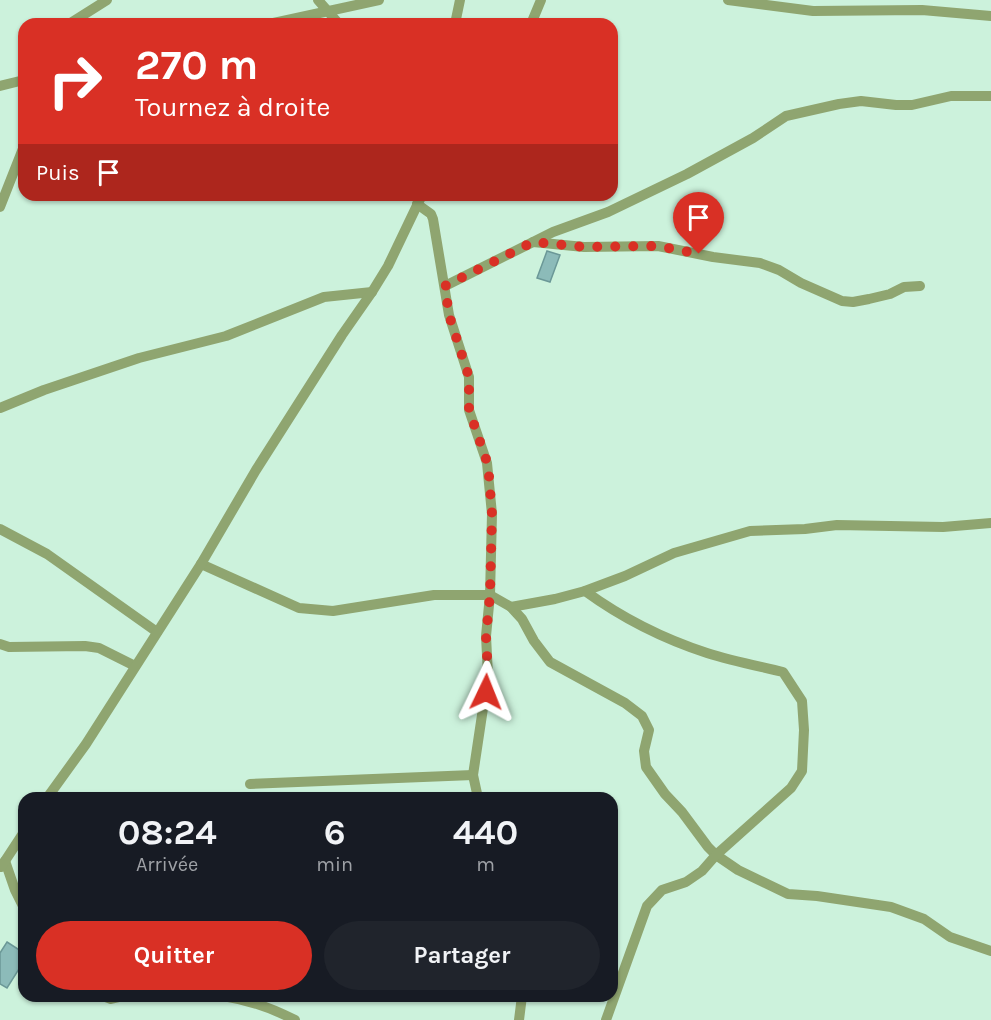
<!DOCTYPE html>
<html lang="fr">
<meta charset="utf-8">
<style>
:root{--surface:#171b24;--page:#20242c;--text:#f1f3f6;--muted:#9ea1a6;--accent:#d93025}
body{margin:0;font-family:Karla,sans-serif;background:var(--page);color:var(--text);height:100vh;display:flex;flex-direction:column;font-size:22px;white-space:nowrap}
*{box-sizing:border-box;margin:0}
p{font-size:20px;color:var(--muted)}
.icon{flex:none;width:33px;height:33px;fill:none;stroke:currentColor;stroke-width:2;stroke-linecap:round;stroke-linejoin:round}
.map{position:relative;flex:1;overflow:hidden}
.panel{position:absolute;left:18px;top:792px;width:600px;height:210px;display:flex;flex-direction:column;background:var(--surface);border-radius:18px;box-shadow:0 2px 4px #0004}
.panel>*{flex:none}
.top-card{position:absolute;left:18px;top:18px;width:600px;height:183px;border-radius:18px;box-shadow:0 2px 4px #0004;background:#d93025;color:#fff;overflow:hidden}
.pin{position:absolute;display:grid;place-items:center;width:51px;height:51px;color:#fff;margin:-62px -26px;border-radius:50% 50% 50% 0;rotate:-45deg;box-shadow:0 0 6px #0007}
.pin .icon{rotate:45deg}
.me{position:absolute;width:66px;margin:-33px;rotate:2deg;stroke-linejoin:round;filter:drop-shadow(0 0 4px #0008)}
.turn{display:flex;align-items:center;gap:21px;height:126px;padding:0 18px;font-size:27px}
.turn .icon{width:78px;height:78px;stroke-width:2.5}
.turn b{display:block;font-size:42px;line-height:51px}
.then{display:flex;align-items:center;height:57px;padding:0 18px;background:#0003;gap:12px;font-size:22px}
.eta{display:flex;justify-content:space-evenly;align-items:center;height:102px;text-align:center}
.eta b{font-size:36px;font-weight:700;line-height:42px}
.button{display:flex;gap:12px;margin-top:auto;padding:12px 18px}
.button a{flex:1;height:69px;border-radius:36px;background:var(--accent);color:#fff;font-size:24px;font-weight:700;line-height:69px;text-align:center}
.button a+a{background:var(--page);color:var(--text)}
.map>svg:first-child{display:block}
</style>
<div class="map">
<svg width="991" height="1020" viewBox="0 0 991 1020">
<rect width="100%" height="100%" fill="#ccf2dc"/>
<g fill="#8cbbb9" stroke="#6b9897" stroke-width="1.5">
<path d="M547,251l13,4 -10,27 -13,-4z"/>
<path d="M7,942l17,11v8l-17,27 -7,-4v-31z"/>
</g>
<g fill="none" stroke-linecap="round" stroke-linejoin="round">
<g stroke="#8fa570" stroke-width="10">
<path d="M318,0l21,24"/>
<path d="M728,0l85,11 109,-1 69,6"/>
<path d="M69,24l38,-24"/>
<path d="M269,24l110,-24"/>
<path d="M455,24l5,-24"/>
<path d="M531,24l10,-24"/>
<path d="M0,86l24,-6"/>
<path d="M417,204l14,10 2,5 16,96 20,62v33l18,53 5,51 -2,81 -4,41 2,39 -15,100 5,23"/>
<path d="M0,207l24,-61"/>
<path d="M533,242l51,5 74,-1 55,11 47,6 19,7 22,13 41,18 11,1 16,-3 21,-5 14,-7 16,-1"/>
<path d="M445,286l108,-54 55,-20 79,-38 66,-36 33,-22 53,-12 22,-3 35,4h16l39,-9h40"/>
<path d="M0,408l44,-18 95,-32 87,-22 98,-39 48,-5"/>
<path d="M0,529l47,25 110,78"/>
<path d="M201,564l98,44 34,3 101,-16h56l21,12 11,12 12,22 16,21 75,41 17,13 7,14 -5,21 2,16 19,27 17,18 26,35 8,8 22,15 50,24 29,2 74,11 33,12 26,18 41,14"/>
<path d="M585,591c37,27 79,48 122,62 25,8 51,13 76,19l19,29 2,29 -2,41 -11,17 -75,67 -14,16 -16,11 -24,8 -15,16 -41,114"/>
<path d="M511,607l44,-8 30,-8 40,-15 49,-23 76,-22 55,-2 32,-4 106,2 48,-4"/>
<path d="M0,644l9,3 76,-1 14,2 36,18"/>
<path d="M250,784l223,-9"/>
<path d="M47,798l39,-54 115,-180 55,-94 86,-135 30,-43 16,-26 34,-71"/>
<path d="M5,861l10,29 9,18"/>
<path d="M1,867l23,-35"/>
<path d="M103,996l8,3 13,-3"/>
<path d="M223,996c26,4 49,12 72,24"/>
<path d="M519,1020l3,-24"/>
</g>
</g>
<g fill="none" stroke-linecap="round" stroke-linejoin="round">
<path stroke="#d93025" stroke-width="10" stroke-dasharray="0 18" d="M486,692l2,-17 -2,-39 4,-41 2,-81 -3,-38 -2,-14 -18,-52v-33l-20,-62 -4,-29 88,-44 51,5 74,-1 41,8"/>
</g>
</svg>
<div class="pin" style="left:699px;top:254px;background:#d93025"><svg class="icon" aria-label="arrive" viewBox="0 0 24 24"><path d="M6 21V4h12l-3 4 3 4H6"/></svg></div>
<svg class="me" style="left:486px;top:692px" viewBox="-20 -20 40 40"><path d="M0-17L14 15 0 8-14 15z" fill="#d93025" stroke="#fff" stroke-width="4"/></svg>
<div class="top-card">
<div class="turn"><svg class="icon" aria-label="right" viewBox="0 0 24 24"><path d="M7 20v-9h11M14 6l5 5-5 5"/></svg><div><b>270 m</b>Tournez à droite</div></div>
<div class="then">Puis<svg class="icon" aria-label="arrive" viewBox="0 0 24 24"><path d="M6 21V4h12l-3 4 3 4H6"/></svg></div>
</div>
<section class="panel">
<div class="eta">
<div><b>08:24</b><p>Arrivée</p></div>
<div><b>6</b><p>min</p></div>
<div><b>440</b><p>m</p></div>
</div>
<div class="button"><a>Quitter</a><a>Partager</a></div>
</section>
</div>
